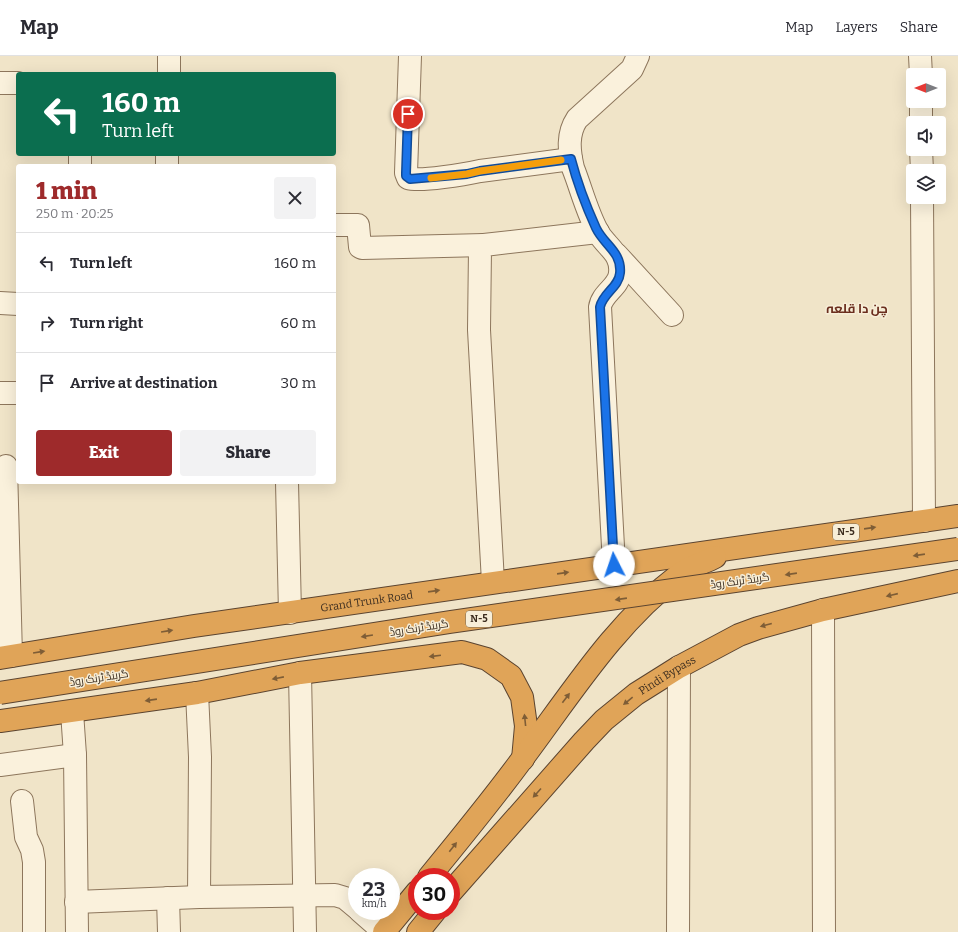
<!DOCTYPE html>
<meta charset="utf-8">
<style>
:root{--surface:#fff;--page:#f2f2f3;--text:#2b2b33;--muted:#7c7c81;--line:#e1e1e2;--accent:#9e2a2b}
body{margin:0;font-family:Bitter,Cairo,serif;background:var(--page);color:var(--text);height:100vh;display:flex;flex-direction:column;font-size:15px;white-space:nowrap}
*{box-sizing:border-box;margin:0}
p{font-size:13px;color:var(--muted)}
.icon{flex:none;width:22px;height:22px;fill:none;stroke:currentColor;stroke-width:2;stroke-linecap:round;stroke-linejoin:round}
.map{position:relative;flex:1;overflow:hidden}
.details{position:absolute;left:16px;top:108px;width:320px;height:320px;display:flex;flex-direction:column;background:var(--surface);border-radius:4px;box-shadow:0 4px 16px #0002}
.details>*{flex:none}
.top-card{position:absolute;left:16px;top:16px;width:320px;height:84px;border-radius:4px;box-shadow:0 4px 16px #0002;background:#0b6e4f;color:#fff;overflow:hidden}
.needle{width:26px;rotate:270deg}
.fabs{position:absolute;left:906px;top:12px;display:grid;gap:8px}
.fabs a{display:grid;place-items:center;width:40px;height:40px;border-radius:4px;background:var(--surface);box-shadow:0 4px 16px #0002;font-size:20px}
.speed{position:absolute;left:348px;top:812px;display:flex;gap:8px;font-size:20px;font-weight:700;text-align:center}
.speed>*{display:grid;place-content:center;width:52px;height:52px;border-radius:50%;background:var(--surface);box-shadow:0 4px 16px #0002;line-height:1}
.speed small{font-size:10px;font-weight:400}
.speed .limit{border:6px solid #d22;background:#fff;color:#111}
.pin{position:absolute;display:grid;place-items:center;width:34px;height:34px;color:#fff;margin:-17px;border:2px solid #fff;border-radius:50%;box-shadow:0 1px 4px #0007}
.me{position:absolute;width:44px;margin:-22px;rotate:356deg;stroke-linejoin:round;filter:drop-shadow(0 0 3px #0008)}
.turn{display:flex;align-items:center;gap:14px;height:84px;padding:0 20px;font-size:18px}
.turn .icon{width:52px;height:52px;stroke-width:2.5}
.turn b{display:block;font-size:28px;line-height:34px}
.round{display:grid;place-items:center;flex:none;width:42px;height:42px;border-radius:4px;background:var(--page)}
.overview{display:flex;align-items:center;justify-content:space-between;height:68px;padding:0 20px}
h1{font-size:24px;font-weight:800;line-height:30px;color:var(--accent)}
.cta{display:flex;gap:8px;margin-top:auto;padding:8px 20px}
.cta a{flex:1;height:46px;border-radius:4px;background:var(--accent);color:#fff;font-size:16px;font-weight:800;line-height:46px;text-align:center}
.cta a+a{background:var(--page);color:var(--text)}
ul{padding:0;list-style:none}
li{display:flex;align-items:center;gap:12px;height:60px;padding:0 20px;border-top:1px solid var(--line)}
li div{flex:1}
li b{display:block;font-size:15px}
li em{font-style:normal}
header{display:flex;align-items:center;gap:24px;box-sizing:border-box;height:56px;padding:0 20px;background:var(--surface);border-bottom:1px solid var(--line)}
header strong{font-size:19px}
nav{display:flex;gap:22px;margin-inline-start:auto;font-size:14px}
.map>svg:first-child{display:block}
</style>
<header>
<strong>Map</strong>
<nav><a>Map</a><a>Layers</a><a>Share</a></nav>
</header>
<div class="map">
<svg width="958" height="876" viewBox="0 0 958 876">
<rect width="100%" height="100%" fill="#f0e4c8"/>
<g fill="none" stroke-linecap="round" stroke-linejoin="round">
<defs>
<g id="minor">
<path d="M410,0l-4,117 2,5c12,4 58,-4 72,-7l91,-12"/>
<path d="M920,0l1,19"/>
<path d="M169,18v-18"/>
<path d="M0,27h18"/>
<path d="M921,45v22"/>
<path d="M921,93l1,22"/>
<path d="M80,110v-12"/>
<path d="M167,110v-12"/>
<path d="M922,141l2,324"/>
<path d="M334,169h24l2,22 2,1 122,-3"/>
<path d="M617,199l55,60"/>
<path d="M0,247l18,1"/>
<path d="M0,337h18"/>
<path d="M6,410l5,190"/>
<path d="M287,426l3,131"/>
<path d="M614,509l-14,-258c2,-14 19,-20 20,-34 2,-19 -12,-25 -21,-39 -11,-18 -18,-46 -26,-66 -4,-17 -6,-34 4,-49l55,-50 6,-13"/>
<path d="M493,526l-14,-252 1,-81 4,-4 114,-13"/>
<path d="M823,554l1,322"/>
<path d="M300,617l5,259"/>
<path d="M197,637l3,64 -1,140"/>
<path d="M72,656l3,43 2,177"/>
<path d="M0,709l75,-10"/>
<path d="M22,745l4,36 6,13 2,12v70"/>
<path d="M168,842l1,34"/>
<path d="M76,846l123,-5 136,-2 10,3 12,10"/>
<path d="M360,855l24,21"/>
<path d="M678,876l1,-265"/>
</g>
<g id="highway">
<path id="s1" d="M0,602l194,-32 764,-110"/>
<path d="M0,665l197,-28 103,-20 162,-21 25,7 24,17 11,21 4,29 -3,33"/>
<path d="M429,821c32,-39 64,-78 94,-119 48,-64 92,-135 157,-184 10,-7 24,-11 35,-17"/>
<path id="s2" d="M451,836l133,-151 20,-21 32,-26 43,-27 60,-32 19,-7 65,-18 135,-29"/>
<path d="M384,876l33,-40"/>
<path d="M418,876l17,-21"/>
</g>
</defs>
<use href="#minor" stroke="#8d765c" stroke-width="24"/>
<use href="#highway" stroke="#5b4430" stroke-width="24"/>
<use href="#minor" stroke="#faf1dc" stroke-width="22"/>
<use href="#highway" stroke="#e0a458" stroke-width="22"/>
<defs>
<path id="highway-bridge" d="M0,637l450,-71 508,-73"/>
</defs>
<use href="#highway-bridge" stroke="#5b4430" stroke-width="24" stroke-linecap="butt"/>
<use href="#highway-bridge" stroke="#e0a458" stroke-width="22"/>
</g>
<defs><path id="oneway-solid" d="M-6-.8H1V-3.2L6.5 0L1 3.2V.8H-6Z"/></defs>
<g fill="#7e5d36">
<use href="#oneway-solid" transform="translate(870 472) rotate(-8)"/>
<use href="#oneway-solid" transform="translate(919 499) rotate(172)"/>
<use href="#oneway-solid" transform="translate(563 517) rotate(-8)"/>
<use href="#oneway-solid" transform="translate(791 518) rotate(172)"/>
<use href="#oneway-solid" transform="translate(434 535) rotate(-8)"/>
<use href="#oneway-solid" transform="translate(892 539) rotate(167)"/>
<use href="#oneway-solid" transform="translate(621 543) rotate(172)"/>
<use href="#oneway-solid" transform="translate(766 569) rotate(165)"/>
<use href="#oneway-solid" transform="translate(167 575) rotate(-9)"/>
<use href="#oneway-solid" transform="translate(367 580) rotate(171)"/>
<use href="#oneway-solid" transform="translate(39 596) rotate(-9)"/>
<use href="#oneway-solid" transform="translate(435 600) rotate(173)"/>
<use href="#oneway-solid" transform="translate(278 622) rotate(169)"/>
<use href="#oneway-solid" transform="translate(566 642) rotate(-53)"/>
<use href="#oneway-solid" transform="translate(151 644) rotate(172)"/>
<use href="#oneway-solid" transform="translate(628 645) rotate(141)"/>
<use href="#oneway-solid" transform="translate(525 664) rotate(-96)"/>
<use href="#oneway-solid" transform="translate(537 737) rotate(132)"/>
<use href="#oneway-solid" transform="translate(453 791) rotate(-52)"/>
</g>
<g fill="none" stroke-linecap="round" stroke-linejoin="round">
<defs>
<path id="route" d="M408,58l-2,59v3l4,3 57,-5 13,-3 91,-12c6,23 15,47 25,69 8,17 26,24 24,45 -1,14 -17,20 -20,34l14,258"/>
</defs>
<use href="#route" stroke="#114b97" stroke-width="10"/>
<use href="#route" stroke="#1a73e8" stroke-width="7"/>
<path stroke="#f59e0b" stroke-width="7" d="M431,122l36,-4 13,-3 81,-11"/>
</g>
<g text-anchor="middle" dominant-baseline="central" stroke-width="3" stroke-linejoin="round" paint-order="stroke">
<g fill="#f7eed8" stroke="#756857" stroke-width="1">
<rect x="833" y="468" width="26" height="16" rx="3"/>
<rect x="466" y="555" width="26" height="16" rx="3"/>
</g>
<g font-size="10" font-weight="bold" fill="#3d2e20">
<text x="846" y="476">N-5</text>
<text x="479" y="563">N-5</text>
</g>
<g font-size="11" fill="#3d2e20" stroke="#f7eed8">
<text transform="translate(740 525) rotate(-8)">گرینڈ ٹرنک روڈ</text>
<text stroke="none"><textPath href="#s1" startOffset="371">Grand Trunk Road</textPath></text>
<text transform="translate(419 572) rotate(-9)">گرینڈ ٹرنک روڈ</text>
<text stroke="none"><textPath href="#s2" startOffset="308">Pindi Bypass</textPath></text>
<text transform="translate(99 622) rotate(-9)">گرینڈ ٹرنک روڈ</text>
</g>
<g font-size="13" font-weight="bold" fill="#6b2e1e" stroke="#f7eed8">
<text x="857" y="252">چن دا قلعہ</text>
</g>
</g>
</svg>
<div class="fabs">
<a><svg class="needle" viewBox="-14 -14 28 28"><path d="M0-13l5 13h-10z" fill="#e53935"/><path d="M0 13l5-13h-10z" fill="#7c7c81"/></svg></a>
<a><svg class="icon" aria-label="sound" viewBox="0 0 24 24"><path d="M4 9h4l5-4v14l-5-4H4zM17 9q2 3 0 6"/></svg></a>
<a><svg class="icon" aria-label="layers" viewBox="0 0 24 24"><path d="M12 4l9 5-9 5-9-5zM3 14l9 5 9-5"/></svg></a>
</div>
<div class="speed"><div>23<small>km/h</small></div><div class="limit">30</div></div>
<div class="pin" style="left:408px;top:58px;background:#d93025"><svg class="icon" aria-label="arrive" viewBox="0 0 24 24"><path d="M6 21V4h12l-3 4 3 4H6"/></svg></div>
<svg class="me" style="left:614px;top:509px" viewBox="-20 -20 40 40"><circle r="19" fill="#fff"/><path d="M0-13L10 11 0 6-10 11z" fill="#1a73e8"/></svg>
<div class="top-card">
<div class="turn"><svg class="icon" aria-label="left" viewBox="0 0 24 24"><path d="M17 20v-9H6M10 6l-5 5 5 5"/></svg><div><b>160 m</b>Turn left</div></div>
</div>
<section class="details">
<div class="overview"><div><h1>1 min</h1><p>250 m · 20:25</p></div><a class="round"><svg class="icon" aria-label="close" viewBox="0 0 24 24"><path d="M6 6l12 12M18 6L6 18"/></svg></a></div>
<ul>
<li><svg class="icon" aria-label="left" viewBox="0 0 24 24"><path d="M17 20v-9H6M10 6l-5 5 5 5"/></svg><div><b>Turn left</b></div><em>160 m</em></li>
<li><svg class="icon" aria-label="right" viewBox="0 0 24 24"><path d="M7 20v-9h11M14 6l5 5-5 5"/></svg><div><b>Turn right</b></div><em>60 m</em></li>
<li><svg class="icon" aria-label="arrive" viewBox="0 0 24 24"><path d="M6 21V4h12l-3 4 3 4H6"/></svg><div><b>Arrive at destination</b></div><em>30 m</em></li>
</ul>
<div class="cta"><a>Exit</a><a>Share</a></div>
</section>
</div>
